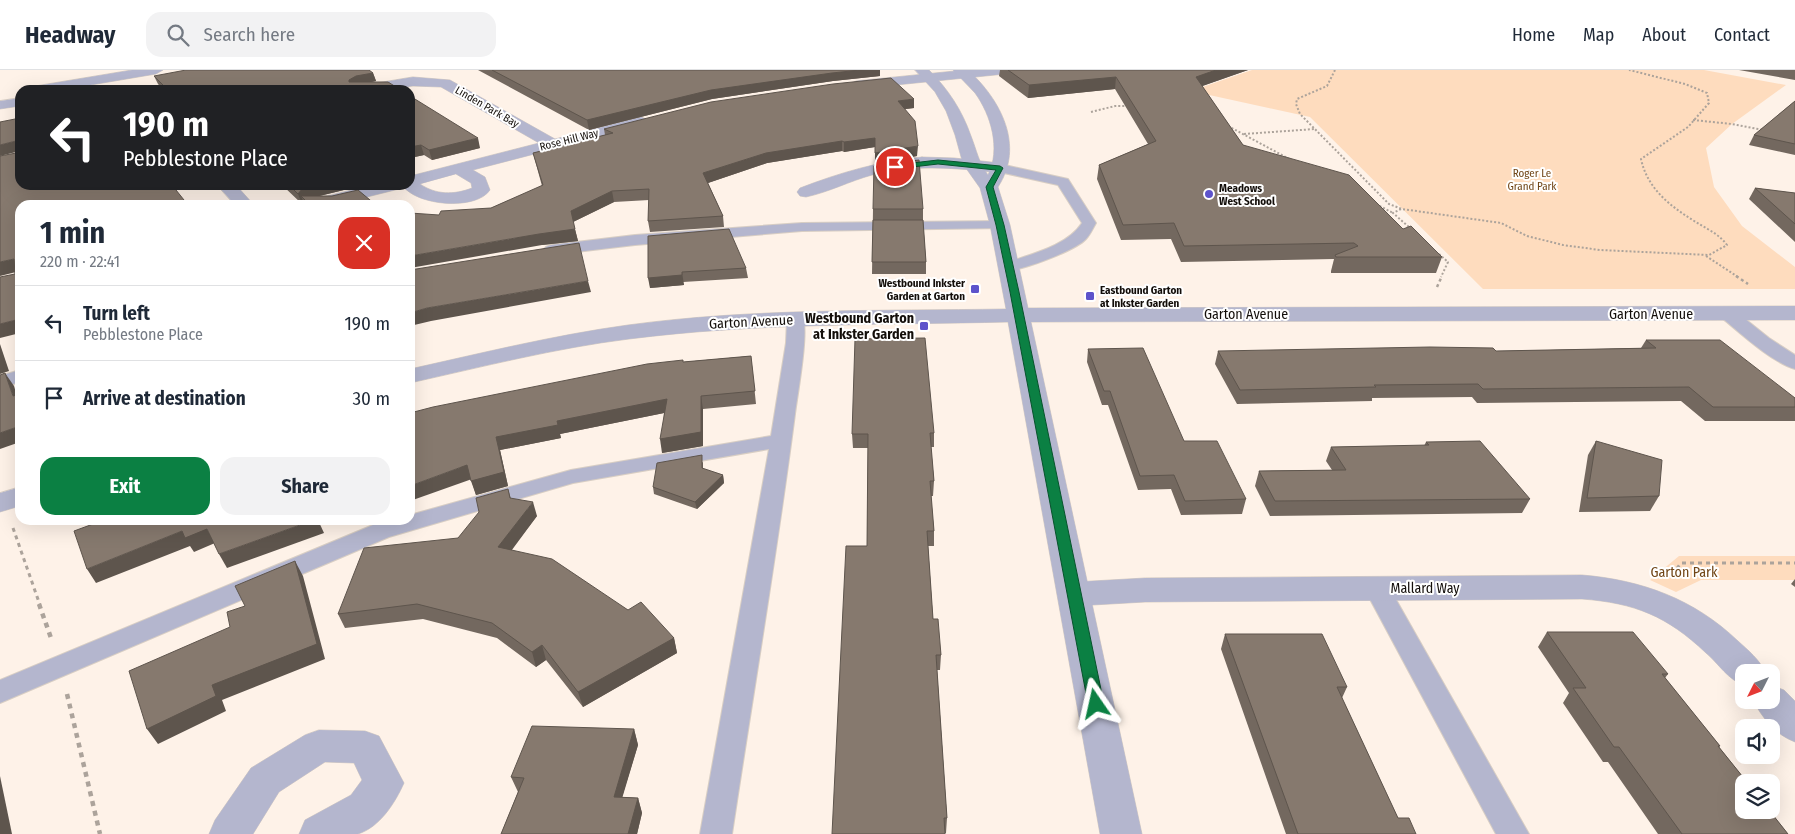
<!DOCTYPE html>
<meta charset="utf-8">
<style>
:root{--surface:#fff;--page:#f2f2f3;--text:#1f2937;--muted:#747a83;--line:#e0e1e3;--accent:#0b8043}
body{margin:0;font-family:"Fira Sans Condensed",sans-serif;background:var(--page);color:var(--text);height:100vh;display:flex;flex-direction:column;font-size:19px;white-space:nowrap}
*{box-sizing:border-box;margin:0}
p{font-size:16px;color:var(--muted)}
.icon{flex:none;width:28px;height:28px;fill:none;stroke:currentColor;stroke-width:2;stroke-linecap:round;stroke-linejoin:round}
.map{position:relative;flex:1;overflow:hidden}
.drawer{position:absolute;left:15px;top:130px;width:400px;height:325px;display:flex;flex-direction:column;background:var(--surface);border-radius:15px;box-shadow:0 5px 20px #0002}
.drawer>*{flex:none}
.hud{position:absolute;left:15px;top:15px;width:400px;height:105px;border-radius:15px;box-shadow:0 5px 20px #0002;background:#202124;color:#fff;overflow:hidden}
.needle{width:32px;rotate:228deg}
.fabs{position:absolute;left:1735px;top:594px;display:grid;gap:10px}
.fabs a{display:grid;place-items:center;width:45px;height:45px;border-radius:10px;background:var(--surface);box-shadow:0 5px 20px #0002;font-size:25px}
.pin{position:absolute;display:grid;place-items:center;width:42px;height:42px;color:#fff;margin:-21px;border:2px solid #fff;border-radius:50%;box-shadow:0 1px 5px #0007}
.me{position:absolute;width:55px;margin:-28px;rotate:349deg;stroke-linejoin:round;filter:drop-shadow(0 0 4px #0008)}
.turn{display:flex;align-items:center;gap:18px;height:105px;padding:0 25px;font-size:22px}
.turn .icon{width:65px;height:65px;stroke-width:2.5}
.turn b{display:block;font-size:35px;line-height:42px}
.round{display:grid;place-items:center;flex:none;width:52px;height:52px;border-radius:15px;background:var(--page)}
.head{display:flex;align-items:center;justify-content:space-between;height:85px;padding:0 25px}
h1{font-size:30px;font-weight:700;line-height:38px}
.primary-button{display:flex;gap:10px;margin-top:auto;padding:10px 25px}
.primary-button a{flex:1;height:58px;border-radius:15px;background:var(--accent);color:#fff;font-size:20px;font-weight:700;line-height:58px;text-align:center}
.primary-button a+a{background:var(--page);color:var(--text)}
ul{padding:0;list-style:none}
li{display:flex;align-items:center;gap:15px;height:75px;padding:0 25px;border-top:1px solid var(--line)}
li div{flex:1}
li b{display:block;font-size:19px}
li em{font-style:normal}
header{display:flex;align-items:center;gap:30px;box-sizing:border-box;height:70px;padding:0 25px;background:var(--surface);border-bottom:1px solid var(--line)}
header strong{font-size:24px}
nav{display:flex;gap:28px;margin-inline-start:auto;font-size:18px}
.search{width:350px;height:45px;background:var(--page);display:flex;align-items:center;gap:12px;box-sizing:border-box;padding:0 18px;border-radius:15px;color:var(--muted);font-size:19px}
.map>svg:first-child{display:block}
</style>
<header>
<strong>Headway</strong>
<div class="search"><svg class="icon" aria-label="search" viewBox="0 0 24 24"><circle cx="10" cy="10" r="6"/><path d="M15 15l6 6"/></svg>Search here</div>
<nav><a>Home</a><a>Map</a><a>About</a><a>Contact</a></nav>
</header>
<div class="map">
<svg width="1795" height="764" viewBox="0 0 1795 764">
<rect width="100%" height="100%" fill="#fef2e8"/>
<g fill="#fedcbe">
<path d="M1252,0h452l82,15 -54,39 -26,24 8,39 28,39 53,41v22h-312l-173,-172 -119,-26z"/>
<path d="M1679,486h116v24h-94l-25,12 -26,-12z"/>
</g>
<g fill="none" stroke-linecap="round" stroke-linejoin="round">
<defs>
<g id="service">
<path d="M1000,94l68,15 28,44c-3,5 -6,12 -10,16 -10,11 -70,35 -83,31l-2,-3 2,-3c27,-10 63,-17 79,-41l-24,-38 -63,-14 -2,-3z"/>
<path d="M1000,151l5,1 2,3 -2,3 -203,3 -167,14 -84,10 -5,-2 -3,-3 3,-3 5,-2 84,-10 167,-12z"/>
<path d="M1728,239l6,1 35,28 26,17v14c-22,-6 -55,-36 -73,-51l-3,-4 3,-4z"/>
<path d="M796,245l6,1c8,11 -5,81 -7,98 -18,140 -42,280 -63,420h-32l69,-385 -196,34 -184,54 -389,166v-23l373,-155 19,-5h18v-5l161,-45 200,-34 15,-93 1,-23 3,-4z"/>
<path d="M20,300v12l-20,6v-12z"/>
<path d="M1377,509l9,3 143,252h-33l-132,-246 4,-6z"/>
</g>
<g id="minor">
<path d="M965,0h47l-7,4 -149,15 -7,-4 7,-4z"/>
<path d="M413,7l37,3 105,59 86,-22 5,2 3,3 -3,3 -173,45 12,7 5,13c-14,21 -74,16 -88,-5l-3,4 -64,16h-31l3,-4 65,-16h38v-9l129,-33 -98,-56 -28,-1 -33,4h-27l7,-4zM456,104l15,9 1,5c-18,7 -36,7 -52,-4z"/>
<path d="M922,87l32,1 46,5 6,1 2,4 -2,4 -6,1c-44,-5 -84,-9 -128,2 -22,6 -43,17 -66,22l-6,-1 -3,-4 3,-4c39,-15 79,-27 122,-31z"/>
<path d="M217,115h19l18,20h-19z"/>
<path d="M1582,505c60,5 112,24 156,66 10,9 22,19 27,31h-21v13c-16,-5 -25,-21 -38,-32 -39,-37 -71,-50 -124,-54l-437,3 -70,4 -12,-4 -4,-8 4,-8 12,-4 70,-4z"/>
<path d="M1771,615l13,5 11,11v41c-19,-7 -33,-24 -42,-42h18z"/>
<path d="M319,660l46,1 14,5 25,47c-9,20 -24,44 -46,51 -10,0 -46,0 -59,0l6,-14 46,-25 11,-15 -8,-17 -29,-1 -46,30 -26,42h-44l6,-14 36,-52 54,-33z"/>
</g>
<g id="tertiary">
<path d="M132,0h31l-7,4 -95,16h-32l7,-4z"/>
<path d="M915,0h14c19,19 33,40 42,66 6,15 7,25 17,39 13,-26 3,-60 -13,-82 -7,-8 -15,-15 -22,-23h15c33,30 57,76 30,117l12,38 18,83 767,-2v14l-764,2 111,512h-42l-92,-512c-126,3 -254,1 -379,17 -73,9 -147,28 -219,44v-14c72,-16 145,-34 218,-44 125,-17 252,-14 378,-16l-16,-84 -10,-37 -17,-24 -8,-29 -9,-24 -11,-19z"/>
<path d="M20,28v8l-20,3v-8z"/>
<path d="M20,417v19l-20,6v-19z"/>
</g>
</defs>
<use href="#service" stroke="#d8cec4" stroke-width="2"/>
<use href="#minor" stroke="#d8cec4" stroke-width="1"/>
<use href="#tertiary" stroke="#d8cec4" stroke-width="1"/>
<g stroke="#aca39b" stroke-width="2" stroke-dasharray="2 2" stroke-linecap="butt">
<path d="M1335,0l-8,16 -30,13 -1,5 4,10 89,90 13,5 99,14 26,13 36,9 37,5 109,5 18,-10c-7,-10 -18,-15 -28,-21 -26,-16 -51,-33 -58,-65l47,-32 21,-24 -2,-10 -22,-9 -56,-14"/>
<path d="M1091,42l24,-6h12"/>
<path d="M1693,50l39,4 31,6"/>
<path d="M1228,56l65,35"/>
<path d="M1244,64l71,-5"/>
<path d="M1376,134l17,9"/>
<path d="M1401,139l-8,4 17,15"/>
<path d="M1439,184l9,8 -7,15"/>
<path d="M1706,186l32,21"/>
</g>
<g stroke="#aca39b" stroke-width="2.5" stroke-dasharray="3 3" stroke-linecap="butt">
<path d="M1736,206l12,8"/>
<path d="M1437,217l5,-11"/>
</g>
<g stroke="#aca39b" stroke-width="3" stroke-dasharray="4 4" stroke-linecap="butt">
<path d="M13,458l27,77"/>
<path d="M1672,505l9,-12h114"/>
</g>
<g stroke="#aca39b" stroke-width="4.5" stroke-dasharray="5 5" stroke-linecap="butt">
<path d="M39,534l12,34"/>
<path d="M67,624l33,140"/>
</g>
<use href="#service" fill="#b4b6ce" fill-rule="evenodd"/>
<use href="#minor" fill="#b4b6ce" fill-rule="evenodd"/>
<use href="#tertiary" fill="#b4b6ce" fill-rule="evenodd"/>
</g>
<g fill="#73685f">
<path d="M478,0h402v6l-47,5 -121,18 -123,31z"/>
<path d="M1000,0h248l-46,16 41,59 160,84 39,28 -6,16h-105v-2l3,-12 -153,3 -10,-23 -50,1 -24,-61 2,-14 49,-21 -33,-55 -87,9 -29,-22z"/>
<path d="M1739,0h56v10z"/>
<path d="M373,3l3,8 -4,1 29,8h-238l-5,-6 -4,-8z"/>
<path d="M410,26l70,52 -48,12 -8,-5 -14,3z"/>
<path d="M914,29v9l-9,1 12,47 -42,7v-16l-31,5 -2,-1 -75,12 -59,20 15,33 1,11 -74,5 -2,-11 1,-21 -35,2 -41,20 5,19 -36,4 -103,-30 52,-7 51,-22 -9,-33 72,-18 -1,-6z"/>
<path d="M1795,31v54l-46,-10 5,-10z"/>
<path d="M282,115h65l1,4 -29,7 57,9h-72v-2l-2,1z"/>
<path d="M1755,118l40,5v49l-46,-43z"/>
<path d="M873,139h50v11l3,42v12h-54z"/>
<path d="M648,166l98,32 2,10 -65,4 1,3 -34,3z"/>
<path d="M1646,270l149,58v23h-90l-24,-20 -204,2 -5,-6 -100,1v3l-135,3 -22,-40 3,-13h278l145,-3z"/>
<path d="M1088,279l96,92 62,58 -4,15 -61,1 -10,-26 -33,1 -30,-85h-6l-15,-43z"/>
<path d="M751,286l5,48 -53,5v37l-41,7 2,-40 -104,21 1,4 -61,12 8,36 -32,9 -5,-16 -61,-66 273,-51z"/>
<path d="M934,363v14h-3l3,34 -1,15h-2l3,35v15h-6l5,73 8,36 -1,15h-3l10,148 -1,15h-1l-78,-287 1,-98h-15l-1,-14z"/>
<path d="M1596,371l63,55 -9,15 -71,1 9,-57z"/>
<path d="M1426,372l104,57 -8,14 -252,3 -15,-30 4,-15 73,-1 -6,-9 5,-14 93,-1z"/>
<path d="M703,392v7l20,6 1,8 -27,26 -43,-15 -1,-7z"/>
<path d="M508,419l3,10 26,17 -26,34 117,60 46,28 3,15 -94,54 -37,-47 -10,7 -39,-29 -74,-19 -78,9 -7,-14 120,-76z"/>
<path d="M1795,509v8l-4,-3z"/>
<path d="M1547,562l121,42 -3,4 55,68 -1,1 69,87h-130l-50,-72h-5l-40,-59 6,-10 -31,-46z"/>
<path d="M1225,564l122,53 -5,11 56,120 18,16h-130l-65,-185z"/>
<path d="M634,659l4,16 -16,52 16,1 4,15 -5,21h-136l17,-42 -7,-15z"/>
</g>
<g fill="#5e554d">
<path d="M860,0h20v6l-47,5 -121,18 -123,31 -2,-10 124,-30 121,-17z"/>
<path d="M1216,0h32l-54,19 2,-12z"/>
<path d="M373,3l3,8 -17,3 -10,-2v-2l7,-4z"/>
<path d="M1116,7l-1,12 -87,9 1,-13z"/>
<path d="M914,29v9l-16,2v-9z"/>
<path d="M478,68l2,10 -48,12 -3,-10z"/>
<path d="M875,68v9l-31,5v-10z"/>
<path d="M16,71l4,10 -20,5v-11z"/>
<path d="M842,71v10l-75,12 -62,21 -2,-11 63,-20z"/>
<path d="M421,75l3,10 -14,3v-11z"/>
<path d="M918,76l-1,10 -42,7v-10z"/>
<path d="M317,115h30l1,4 -41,10 -6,-3 3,7 -2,1 -4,-10 4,-5z"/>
<path d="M612,121l2,11 -41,20 -2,-11z"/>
<path d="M575,159l3,12 -36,4 -132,23v-12l129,-22z"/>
<path d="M14,189l6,12 -20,5v-14z"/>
<path d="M682,202l2,13 -34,3 -2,-10z"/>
<path d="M588,211l3,11 -160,29 -21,5v-13l17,-5z"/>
<path d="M20,249v14l-20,5v-14z"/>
<path d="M0,274l9,27 -9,3z"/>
<path d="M5,303l9,13 6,20 -7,-10z"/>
<path d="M701,326l2,13v37l-41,7 -2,-14z"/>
<path d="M667,329l2,13 -109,22 1,4 -61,12 8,36 -32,9 -5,-14 25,-44 61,-16z"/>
<path d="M20,356v16l-20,7v-16z"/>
<path d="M467,395l5,14 -62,22v-15z"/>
<path d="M723,405l1,8 -27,26 -2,-7z"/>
<path d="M533,432l4,14 -34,46 -5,-15z"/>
<path d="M314,450h4l6,13 -97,35 -8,-14z"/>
<path d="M207,459l8,14 -21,9 -4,-6 -94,37 -9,-14 95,-38z"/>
<path d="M295,491l8,15 22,83 -103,41 4,11 -68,33 -11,-15 65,-44z"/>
<path d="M674,568l3,15 -94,54 -5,-15z"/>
<path d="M542,575l4,15 -10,7 -4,-15z"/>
<path d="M634,659l4,16 -20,67 -4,-15z"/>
<path d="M0,706l12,58h-12z"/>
<path d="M638,728l4,15 -5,21h-9z"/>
</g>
<g fill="#86796e" stroke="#5e554d">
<path d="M186,0h183l4,3 -17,3 -7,4v2h39l13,8h-233l-14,-14z"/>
<path d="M492,0h368l-28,3 -121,17 -124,30z"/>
<path d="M1008,0h208l-20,7 47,68 106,30 54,54 8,-3 31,31h-106l-1,-2 23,-9 -4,-3 -170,3 -10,-23 -51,2 -24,-60 57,-24 -40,-64 -87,8z"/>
<path d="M891,8l23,21 -16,2 17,20 3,25 -43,7v-15l-31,4 -2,-1 -76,12 -63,20 20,43 -75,5 1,-32 -37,2 -41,20 4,18 -36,5 -129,22v-43l29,2 2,-4 50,-3 52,-23 -10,-32 80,-20 -9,-4 107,-27 122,-18z"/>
<path d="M410,26l68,42 -49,12 -8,-5 -11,2z"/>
<path d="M1795,31v43l-41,-9z"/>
<path d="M20,48v67h152l16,20h-168v114l-20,5v-47l15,-3 -1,-15 -14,3v-106l16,-3v-12l-16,4v-23z"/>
<path d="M919,90l4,49h-50l1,-43z"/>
<path d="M289,115h28l-15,4 -4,5z"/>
<path d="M1755,118l40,5v31z"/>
<path d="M358,120l18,15h-66l-9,-9h31z"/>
<path d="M873,150h50l3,42h-54z"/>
<path d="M729,159l17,39 -64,4v3l-34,3v-42z"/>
<path d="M579,173l9,38 -161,27 -17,5v-43z"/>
<path d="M925,268l9,95h-4l4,48h-4l4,50h-7l6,88h5l3,36h-5l11,163h-3l1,16h-113l14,-288h21l1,-112h-16l3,-95z"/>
<path d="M1646,270h74l75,58v9h-82l-24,-20 -206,2 -5,-5 -104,1 2,2 -136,3 -22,-39 212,-4 63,1 3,3 160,-3z"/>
<path d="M1143,278l41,93h33l29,58 -61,2 -11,-26 -34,1 -30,-85h-6l-16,-42z"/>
<path d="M751,286l4,35 -54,5v36l-41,7 7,-40 -110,22 1,4 -62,12 8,35 -33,9 -4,-16 -57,21v-73l23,-6 214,-43 36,-4v2z"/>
<path d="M5,303l8,23 7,-2v32l-20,7v-58z"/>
<path d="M1480,371l50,58 -255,2 -16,-30 87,-1 -15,-23 98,-2 -3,-3z"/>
<path d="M1596,371l66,19 -3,36 -72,2z"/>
<path d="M702,385v13l21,7 -28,27 -42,-15 4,-24z"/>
<path d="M508,419l2,9 23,4 -35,45 54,12 76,51 13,-8 33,36 -96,54 -36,-47 -10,7 -40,-29 -75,-19 -79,10 26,-66 94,-10 21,-26 -3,-14z"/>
<path d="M104,450h210l-95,34 -12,-25 -22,9 -3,-7 -95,38 -13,-38z"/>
<path d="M295,491l22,83 -105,41 4,11 -69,33 -18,-58 101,-44 -3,-15 18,-6 -10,-20z"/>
<path d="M1547,562h86l35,42h-6l58,72h-2l29,36h-3v28h25l19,24h-106l-63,-87h-5l-41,-59h13z"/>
<path d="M1225,564h97l25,53h-10l61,131h11l7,16h-118z"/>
<path d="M532,656l102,3 -20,68 24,1 -10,36h-127l23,-56 -13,-1z"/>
</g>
<path fill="#0b8043" stroke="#07532c" d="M938,90l62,6 3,2 -10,19 11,38 15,67 85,412 -2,5 -6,2 -5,-2 -3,-5 -78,-412 -14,-67 -10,-38 10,-17 -58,-6 -43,5 -4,-2 4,-2z"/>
<g fill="#5d53cb" stroke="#fff" stroke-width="2">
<circle cx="1209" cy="124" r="5"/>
<rect x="970" y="214" width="10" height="10" rx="2.5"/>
<rect x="1085" y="221" width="10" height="10" rx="2.5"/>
<rect x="919" y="251" width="10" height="10" rx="2.5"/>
</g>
<g text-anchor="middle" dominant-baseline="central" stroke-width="4" stroke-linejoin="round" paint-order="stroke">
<g font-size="11" fill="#130e0a" stroke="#fff">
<text transform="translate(487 37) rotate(30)">Linden Park Bay</text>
<text transform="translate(569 70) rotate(-14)">Rose Hill Way</text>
</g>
<g font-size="11" fill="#704516" stroke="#fff">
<text x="1532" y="103">Roger Le<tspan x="1532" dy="13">Grand Park</tspan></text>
</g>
<g font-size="11" font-weight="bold" fill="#130e0a" stroke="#fff" text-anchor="start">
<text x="1219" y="118">Meadows<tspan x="1219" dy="13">West School</tspan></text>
<text x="965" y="213" text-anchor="end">Westbound Inkster<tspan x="965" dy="13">Garden at Garton</tspan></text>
<text x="1100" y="220">Eastbound Garton<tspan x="1100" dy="13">at Inkster Garden</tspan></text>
</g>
<g font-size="14" fill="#130e0a" stroke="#fff">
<text x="1246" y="244">Garton Avenue</text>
<text x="1651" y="244">Garton Avenue</text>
<text transform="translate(751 252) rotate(-3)">Garton Avenue</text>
<text x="1425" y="518">Mallard Way</text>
</g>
<g font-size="14" font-weight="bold" fill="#130e0a" stroke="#fff" text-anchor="end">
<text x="914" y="248">Westbound Garton<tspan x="914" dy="16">at Inkster Garden</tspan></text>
</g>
<g font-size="14" fill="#704516" stroke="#fff">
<text x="1684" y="502">Garton Park</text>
</g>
</g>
</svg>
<div class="fabs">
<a><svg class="needle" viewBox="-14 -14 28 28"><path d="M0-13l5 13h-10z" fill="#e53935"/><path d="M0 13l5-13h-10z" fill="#747a83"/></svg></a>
<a><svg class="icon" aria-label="sound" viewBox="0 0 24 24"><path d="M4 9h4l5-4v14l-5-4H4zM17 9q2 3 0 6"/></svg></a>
<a><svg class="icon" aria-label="layers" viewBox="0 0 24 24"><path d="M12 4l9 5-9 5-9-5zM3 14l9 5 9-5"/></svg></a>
</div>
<div class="pin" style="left:895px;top:97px;background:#d93025"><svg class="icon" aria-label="arrive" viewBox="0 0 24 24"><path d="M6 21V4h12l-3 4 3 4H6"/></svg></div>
<svg class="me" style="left:1096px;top:634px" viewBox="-20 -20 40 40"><path d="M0-17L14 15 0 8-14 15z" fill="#0b8043" stroke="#fff" stroke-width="4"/></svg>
<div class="hud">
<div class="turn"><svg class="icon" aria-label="left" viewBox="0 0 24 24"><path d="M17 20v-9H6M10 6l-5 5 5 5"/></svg><div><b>190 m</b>Pebblestone Place</div></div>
</div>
<section class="drawer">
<div class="head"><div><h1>1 min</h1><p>220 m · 22:41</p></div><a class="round" style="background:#d93025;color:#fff"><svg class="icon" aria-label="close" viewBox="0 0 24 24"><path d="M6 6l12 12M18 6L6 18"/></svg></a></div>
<ul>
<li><svg class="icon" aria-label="left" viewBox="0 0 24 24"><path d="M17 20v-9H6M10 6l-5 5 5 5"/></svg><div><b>Turn left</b><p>Pebblestone Place</p></div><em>190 m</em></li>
<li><svg class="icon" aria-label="arrive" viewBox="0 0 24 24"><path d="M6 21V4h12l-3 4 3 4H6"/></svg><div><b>Arrive at destination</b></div><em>30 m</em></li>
</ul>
<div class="primary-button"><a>Exit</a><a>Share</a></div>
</section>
</div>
